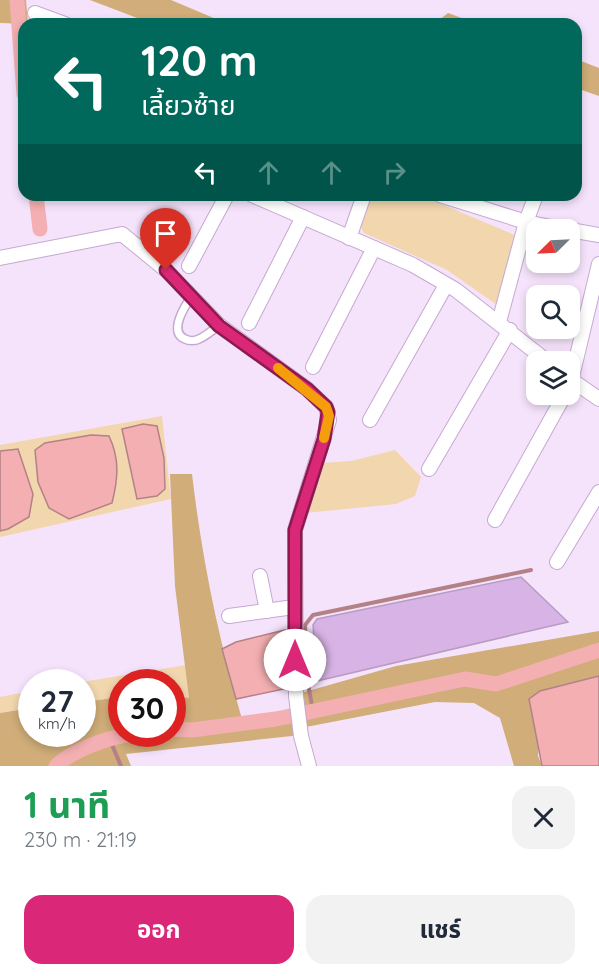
<!DOCTYPE html>
<html lang="th">
<meta charset="utf-8">
<style>
:root{--surface:#fff;--page:#f2f2f3;--text:#1f2937;--muted:#747a83;--accent:#db2777}
body{margin:0;font-family:Quicksand,"Noto Sans Thai",sans-serif;background:var(--page);color:var(--text);height:100vh;display:flex;flex-direction:column;font-size:22px;white-space:nowrap}
*{box-sizing:border-box;margin:0}
p{font-size:20px;color:var(--muted)}
.icon{flex:none;width:33px;height:33px;fill:none;stroke:currentColor;stroke-width:2;stroke-linecap:round;stroke-linejoin:round}
.map{position:relative;height:766px;overflow:hidden}
.side{display:flex;flex-direction:column;background:var(--surface);flex:1}
.side>*{flex:none}
.hud{position:absolute;left:18px;top:18px;width:564px;height:183px;border-radius:18px;box-shadow:0 3px 9px #0003;background:#00695c;color:#fff;overflow:hidden}
.needle{width:39px;rotate:246deg}
.tools{position:absolute;left:526px;top:219px;display:grid;gap:12px}
.tools a{display:grid;place-items:center;width:54px;height:54px;border-radius:12px;background:var(--surface);box-shadow:0 3px 9px #0003;font-size:30px}
.speed{position:absolute;left:18px;top:669px;display:flex;gap:12px;font-size:30px;font-weight:700;text-align:center}
.speed>*{display:grid;place-content:center;width:78px;height:78px;border-radius:50%;background:var(--surface);box-shadow:0 3px 9px #0003;line-height:1}
.speed small{font-size:15px;font-weight:400}
.speed .limit{border:9px solid #d22;background:#fff;color:#111}
.pin{position:absolute;display:grid;place-items:center;width:51px;height:51px;color:#fff;margin:-62px -26px;border-radius:50% 50% 50% 0;rotate:-45deg;box-shadow:0 0 6px #0007}
.pin .icon{rotate:45deg}
.me{position:absolute;width:66px;margin:-33px;rotate:0deg;stroke-linejoin:round;filter:drop-shadow(0 0 4px #0008)}
.turn{display:flex;align-items:center;gap:21px;height:126px;padding:0 24px;font-size:27px}
.turn .icon{width:78px;height:78px;stroke-width:2.5}
.turn b{display:block;font-size:42px;line-height:51px}
.lanes{display:flex;align-items:center;height:57px;padding:0 24px;background:#0003;justify-content:center;gap:30px;direction:ltr}
.lanes .off{opacity:.35}
.round{display:grid;place-items:center;flex:none;width:63px;height:63px;border-radius:18px;background:var(--page)}
.overview{display:flex;align-items:center;justify-content:space-between;height:102px;padding:0 24px}
h1{font-size:36px;font-weight:700;line-height:45px;color:#1e9e55}
.cta{display:flex;gap:12px;margin-top:auto;padding:12px 24px}
.cta a{flex:1;height:69px;border-radius:18px;background:var(--accent);color:#fff;font-size:24px;font-weight:700;line-height:69px;text-align:center}
.cta a+a{background:var(--page);color:var(--text)}
.map>svg:first-child{display:block}
</style>
<div class="map">
<svg width="599" height="766" viewBox="0 0 599 766">
<rect width="100%" height="100%" fill="#f5e3fb"/>
<g fill="#f1d6ae" fill-rule="evenodd">
<path d="M370,195h50l97,41 -20,69 -50,-35 -83,-37 -3,-6z"/>
<path d="M162,416l9,83 -171,38v-6l9,-2 9,-80 -18,2v-6zM143,424l21,34 1,31 -8,7 -20,3 -15,-69z"/>
<path d="M395,450l26,27 -6,19 -19,8 -91,9 17,-50 29,-2z"/>
<path d="M186,665l3,33 -16,-2 -1,-14h-50l-1,15 -39,5v-20z"/>
<path d="M31,691v17l-31,5v-16z"/>
</g>
<g fill="#d0ad79">
<path d="M0,0h26l2,24 -28,-1z"/>
<path d="M90,0h81l57,24h-75z"/>
<path d="M448,13l30,11h-44z"/>
<path d="M576,59l23,9v28l-23,-8z"/>
<path d="M170,474h22c10,85 26,163 50,245l61,-12 -2,-14 95,-27 203,-35v45l-59,15 -2,65 4,10h-28l-14,-48 -26,-15 -39,-1 -129,25 -14,9 -166,18 5,12h-131v-53l31,-5 1,26h50l1,-32 38,-5 1,37h50l1,-38 16,2 -14,-112z"/>
</g>
<g fill="#f3afb1" stroke="#b48187" stroke-width="1.5">
<path d="M143,424l14,2 7,32 1,31 -8,7 -20,3 -15,-70z"/>
<path d="M91,435l18,1c11,23 9,43 3,67l-43,16 -20,-11 -11,-26 -3,-32 10,-7z"/>
<path d="M18,449l15,45 -4,23 -21,12 -8,2v-80z"/>
<path d="M285,630l-1,59 -48,10 -14,-50 14,-7z"/>
<path d="M599,676v90h-57l-13,-67 11,-8z"/>
</g>
<g fill="none" stroke-linecap="round" stroke-linejoin="round">
<g stroke="#b48187" stroke-width="4">
<path d="M313,711l-6,-33 -2,-53 8,-10 218,-45"/>
<path d="M110,740l11,26"/>
<path d="M59,763v3"/>
</g>
<g stroke="#f3afb1" stroke-width="15">
<path d="M17,0l7,94"/>
<path d="M36,195l4,34"/>
<path d="M172,729l20,1 84,-11 189,-40 31,5 103,-34"/>
<path d="M56,766c17,-16 51,-28 74,-32"/>
</g>
</g>
<path fill="#d8b3e5" stroke="#b89cc2" stroke-width="1.5" d="M521,577l47,45 -251,59 -4,-56 4,-6z"/>
<g fill="none" stroke-linecap="round" stroke-linejoin="round">
<defs>
<path id="lane" d="M191,297c-6,9 -23,35 -6,42 4,2 10,2 14,0 7,-3 14,-9 20,-14"/>
<g id="street">
<path d="M35,13l30,11"/>
<path d="M252,195l161,70 43,25 92,72"/>
<path d="M440,195l86,27 40,8"/>
<path d="M570,230l29,5"/>
<path d="M349,238l15,-43"/>
<path d="M0,258l122,-24 44,36 53,55 88,64 19,18 3,13 -34,110 1,166 5,40 8,30"/>
<path d="M189,266l38,-71"/>
<path d="M499,322l27,-100 10,-27"/>
<path d="M249,323l54,-106"/>
<path d="M313,367l61,-119"/>
<path d="M570,379l29,20"/>
<path d="M570,385l29,-121"/>
<path d="M370,420l76,-135"/>
<path d="M429,469l81,-139"/>
<path d="M495,520l70,-126"/>
<path d="M557,562l42,-70"/>
<path d="M260,576l7,35"/>
<path d="M229,616l65,-9"/>
</g>
</defs>
<use href="#lane" stroke="#c6a9d0" stroke-width="10"/>
<use href="#street" stroke="#c6a9d0" stroke-width="16"/>
<use href="#lane" stroke="#fff" stroke-width="7"/>
<use href="#street" stroke="#fff" stroke-width="14"/>
</g>
<g fill="none" stroke-linecap="round" stroke-linejoin="round">
<defs>
<path id="route" d="M166,270l53,56 88,63 19,18 2,5 -4,27 -29,91v130"/>
</defs>
<use href="#route" stroke="#8e194d" stroke-width="15"/>
<use href="#route" stroke="#db2777" stroke-width="10"/>
<path stroke="#f59e0b" stroke-width="10" d="M278,368l48,39 3,9 -5,22"/>
</g>
</svg>
<div class="tools">
<a><svg class="needle" viewBox="-14 -14 28 28"><path d="M0-13l5 13h-10z" fill="#e53935"/><path d="M0 13l5-13h-10z" fill="#747a83"/></svg></a>
<a><svg class="icon" aria-label="search" viewBox="0 0 24 24"><circle cx="10" cy="10" r="6"/><path d="M15 15l6 6"/></svg></a>
<a><svg class="icon" aria-label="layers" viewBox="0 0 24 24"><path d="M12 4l9 5-9 5-9-5zM3 14l9 5 9-5"/></svg></a>
</div>
<div class="speed"><div>27<small>km/h</small></div><div class="limit">30</div></div>
<div class="pin" style="left:166px;top:270px;background:#d93025"><svg class="icon" aria-label="arrive" viewBox="0 0 24 24"><path d="M6 21V4h12l-3 4 3 4H6"/></svg></div>
<svg class="me" style="left:295px;top:660px" viewBox="-20 -20 40 40"><circle r="19" fill="#fff"/><path d="M0-13L10 11 0 6-10 11z" fill="#db2777"/></svg>
<div class="hud">
<div class="turn"><svg class="icon" aria-label="left" viewBox="0 0 24 24"><path d="M17 20v-9H6M10 6l-5 5 5 5"/></svg><div><b>120 m</b>เลี้ยวซ้าย</div></div>
<div class="lanes"><svg class="icon" aria-label="left" viewBox="0 0 24 24"><path d="M17 20v-9H6M10 6l-5 5 5 5"/></svg><svg class="icon off" aria-label="ahead" viewBox="0 0 24 24"><path d="M12 20V5M6 11l6-6 6 6"/></svg><svg class="icon off" aria-label="ahead" viewBox="0 0 24 24"><path d="M12 20V5M6 11l6-6 6 6"/></svg><svg class="icon off" aria-label="right" viewBox="0 0 24 24"><path d="M7 20v-9h11M14 6l5 5-5 5"/></svg></div>
</div>
</div>
<section class="side">
<div class="overview"><div><h1>1 นาที</h1><p>230 m · 21:19</p></div><a class="round"><svg class="icon" aria-label="close" viewBox="0 0 24 24"><path d="M6 6l12 12M18 6L6 18"/></svg></a></div>
<div class="cta"><a>ออก</a><a>แชร์</a></div>
</section>
